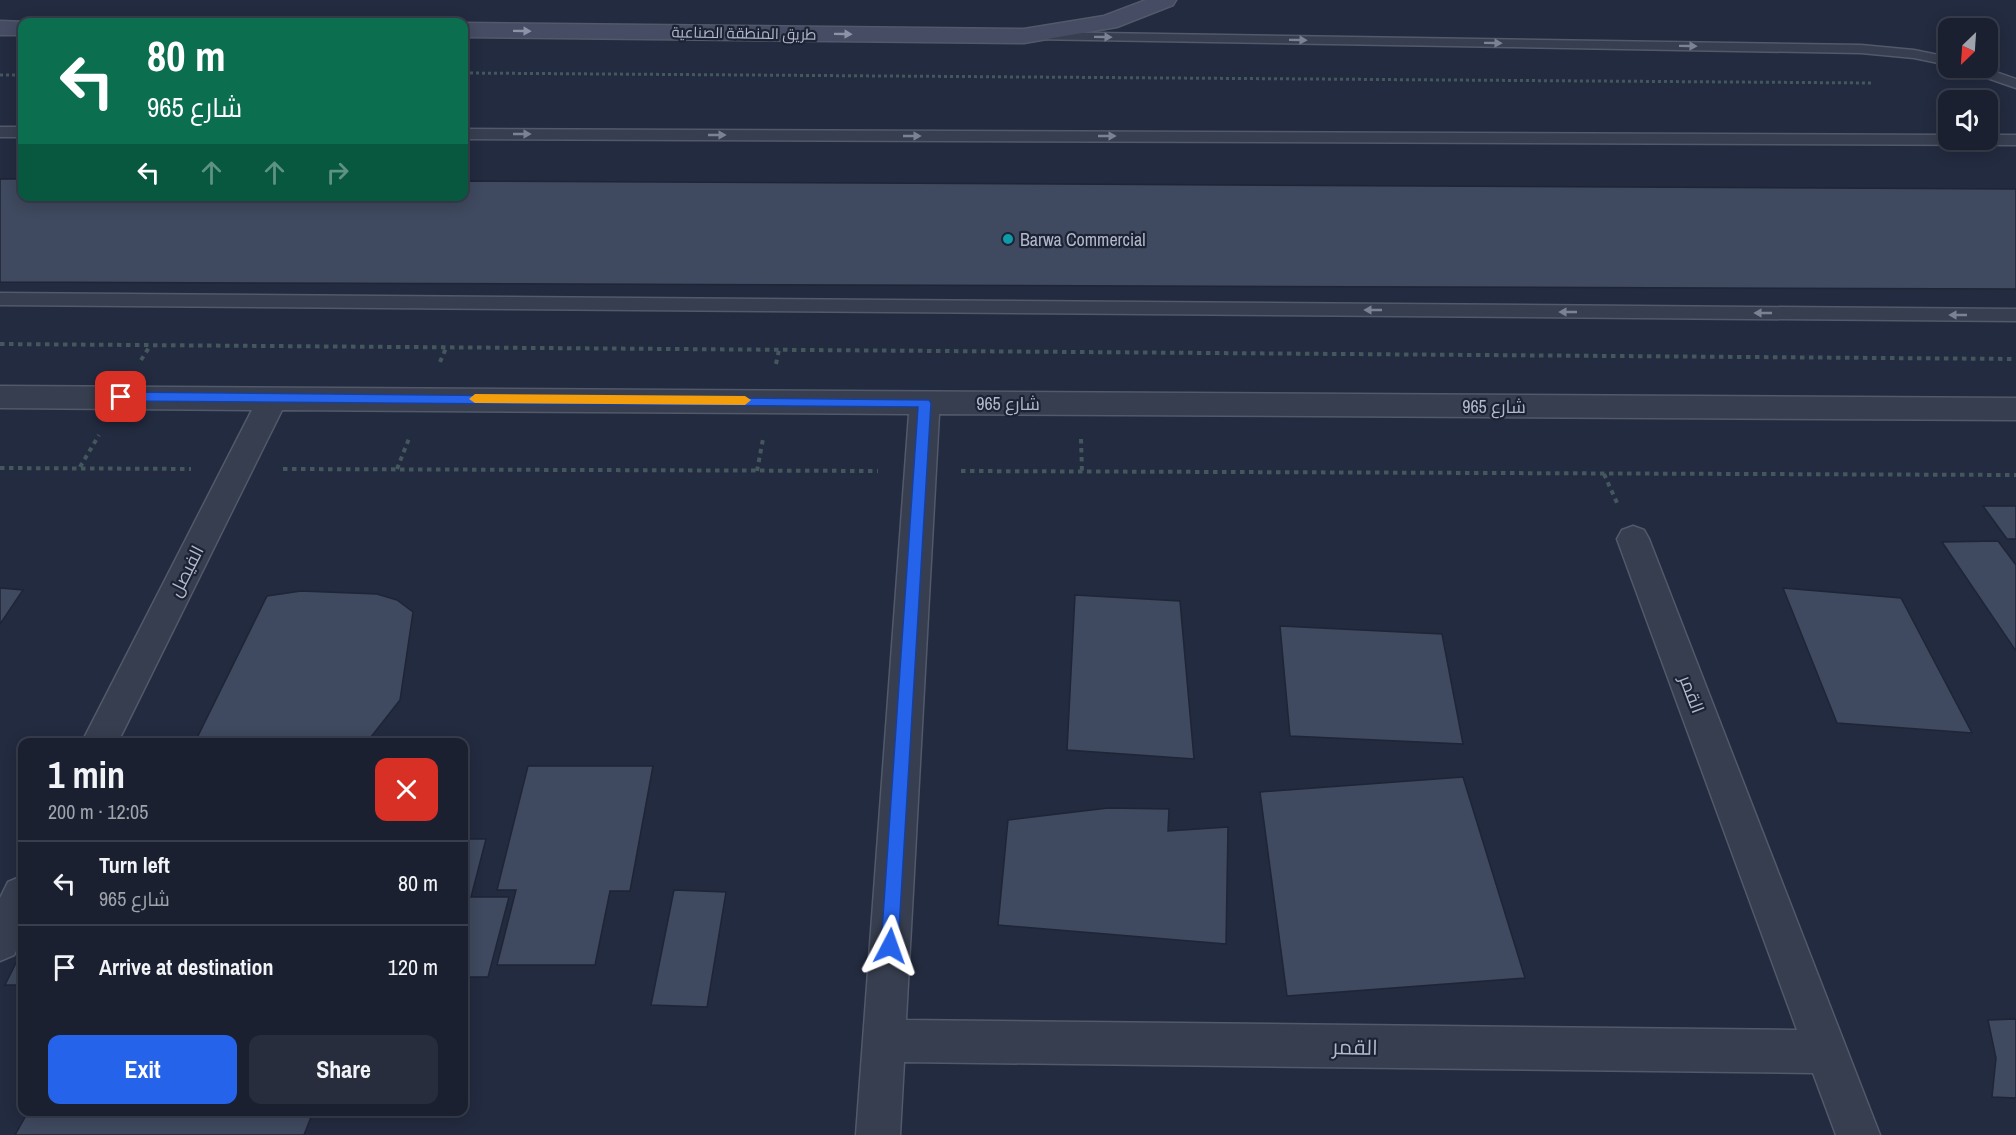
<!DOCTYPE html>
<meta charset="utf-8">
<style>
:root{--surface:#1a2030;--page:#272d3c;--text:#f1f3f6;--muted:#9fa3ab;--line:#383e4c;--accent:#2563eb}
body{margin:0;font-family:"Archivo Narrow",Cairo,sans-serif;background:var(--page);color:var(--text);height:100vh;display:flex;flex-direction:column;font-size:22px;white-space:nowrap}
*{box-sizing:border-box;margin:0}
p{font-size:20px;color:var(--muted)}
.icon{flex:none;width:33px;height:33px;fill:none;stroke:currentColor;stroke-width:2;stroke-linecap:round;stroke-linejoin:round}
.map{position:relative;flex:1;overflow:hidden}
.drawer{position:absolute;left:18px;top:738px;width:450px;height:378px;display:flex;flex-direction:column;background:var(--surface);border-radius:12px;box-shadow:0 3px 15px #0003,0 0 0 2px var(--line)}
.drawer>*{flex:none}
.top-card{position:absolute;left:18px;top:18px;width:450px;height:183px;border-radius:12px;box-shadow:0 3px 15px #0003,0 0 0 2px var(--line);background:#0b6e4f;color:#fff;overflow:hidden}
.needle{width:39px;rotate:205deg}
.fabs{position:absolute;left:1938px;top:18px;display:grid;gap:12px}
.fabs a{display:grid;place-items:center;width:60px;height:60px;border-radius:12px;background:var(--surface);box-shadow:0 3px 15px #0003,0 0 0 2px var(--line);font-size:30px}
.pin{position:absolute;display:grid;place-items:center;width:51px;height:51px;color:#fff;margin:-26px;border-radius:12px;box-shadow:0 3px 9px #0006}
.me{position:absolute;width:66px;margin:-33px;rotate:4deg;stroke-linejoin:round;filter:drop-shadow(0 0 4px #0008)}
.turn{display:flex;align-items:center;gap:21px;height:126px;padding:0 30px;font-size:27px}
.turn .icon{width:78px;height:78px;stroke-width:2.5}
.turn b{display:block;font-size:42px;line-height:51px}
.lanes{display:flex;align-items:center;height:57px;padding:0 30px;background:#0003;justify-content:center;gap:30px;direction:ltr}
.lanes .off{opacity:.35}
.round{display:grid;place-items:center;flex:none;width:63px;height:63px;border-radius:12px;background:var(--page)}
.head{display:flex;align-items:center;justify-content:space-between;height:102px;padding:0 30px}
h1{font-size:36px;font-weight:700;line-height:45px}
.action{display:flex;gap:12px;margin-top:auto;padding:12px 30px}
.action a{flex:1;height:69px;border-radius:12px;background:var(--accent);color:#fff;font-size:24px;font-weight:700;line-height:69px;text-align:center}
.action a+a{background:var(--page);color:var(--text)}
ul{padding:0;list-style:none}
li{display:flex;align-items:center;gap:18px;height:84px;padding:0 30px;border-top:2px solid var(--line)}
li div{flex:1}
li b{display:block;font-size:22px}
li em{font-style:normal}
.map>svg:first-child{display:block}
</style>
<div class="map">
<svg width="2016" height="1135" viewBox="0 0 2016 1135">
<rect width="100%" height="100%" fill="#232b40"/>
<g fill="#3f495f" stroke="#1e2536" stroke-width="1.5">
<path d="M0,179h22v17h442v-15l1552,8v100l-2016,-7z"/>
<path d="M1983,506h33v33h-9z"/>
<path d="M1998,541l18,24v86l-74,-109z"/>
<path d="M0,588l23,2 -23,34z"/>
<path d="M1783,588l118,10 71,135 -135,-10z"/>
<path d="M301,591l76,3 20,6 16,12 -13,88 -33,42h-172l72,-146z"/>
<path d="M1075,595l105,6 14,158 -127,-9z"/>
<path d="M1280,626l162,8 21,110 -173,-8z"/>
<path d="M528,766h125l-23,125h-20l-15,74h-98l19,-75h-19z"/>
<path d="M1463,777l62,201 -238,18 -27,-204z"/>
<path d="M1108,808l61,1 -1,22 60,-4 -2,117 -228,-19 10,-105z"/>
<path d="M464,839h22l-15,58h38l-21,80h-24z"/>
<path d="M674,890l52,2 -19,115 -56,-2z"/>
<path d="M22,951v34h-17z"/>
<path d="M2016,1019v79l-24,-1 4,-39 -8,-38z"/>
<path d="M28,1112h285l-9,23h-289z"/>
</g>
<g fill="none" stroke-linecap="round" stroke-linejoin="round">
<defs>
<g id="lane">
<path d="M1036,32l825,13 53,5 34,7v8l-34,-7 -53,-5 -830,-14 -2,-3 2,-3z"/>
<path d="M1965,68h19l32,11v9l-49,-17z"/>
<rect x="0" y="127" width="22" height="10"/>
<path d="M464,129l1484,6v5h40v-5h28v10l-1552,-6z"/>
<path d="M0,293l2016,16v12l-2016,-16z"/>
</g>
<g id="street">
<path d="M0,386l2016,12v22l-1077,-6 -33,606 891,10 -180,-491 5,-9 11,-4 11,4 5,9 231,596h-44l-23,-62 -909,-11 -4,73h-44l53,-721 -627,-4 -164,332h-36l170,-332 -252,-2z"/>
<path d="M22,876v62l-8,17 -14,6v-63l8,-16z"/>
</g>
<g id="secondary">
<path d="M1146,0h30l-3,5 -56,22 -93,16 -560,-6v-14l560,6 80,-13z"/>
<path d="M0,21l27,1h-5v13h-22z"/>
</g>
</defs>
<use href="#lane" stroke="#52596a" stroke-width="3"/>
<use href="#street" stroke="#52596a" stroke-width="3"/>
<use href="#secondary" stroke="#52596a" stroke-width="3"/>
<g stroke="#43575d" stroke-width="3" stroke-dasharray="3 3" stroke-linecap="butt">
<path d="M464,73l1408,10"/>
<path d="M0,75h22"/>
</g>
<g stroke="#43575d" stroke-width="4" stroke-dasharray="4.5 4.5" stroke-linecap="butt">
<path d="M0,344l2016,15"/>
<path d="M141,360l9,-14"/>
<path d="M440,362l6,-14"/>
<path d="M776,364l3,-14"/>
<path d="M1081,439l1,33"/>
<path d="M80,467l19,-32"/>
<path d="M0,468l191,1"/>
<path d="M283,469l595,2"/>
<path d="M397,469l13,-33"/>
<path d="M757,471l6,-32"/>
<path d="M961,471l1055,4"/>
<path d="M1604,474l14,31"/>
</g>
<use href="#lane" fill="#373e4f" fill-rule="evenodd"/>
<use href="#street" fill="#373e4f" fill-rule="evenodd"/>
<use href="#secondary" fill="#454c63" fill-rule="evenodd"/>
</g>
<defs><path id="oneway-solid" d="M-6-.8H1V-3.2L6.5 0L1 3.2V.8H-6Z" transform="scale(1.5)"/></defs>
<g fill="#8c93a6">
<use href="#oneway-solid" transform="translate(522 31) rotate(1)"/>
<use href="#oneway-solid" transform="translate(843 34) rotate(1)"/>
</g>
<g fill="#7b8293">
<use href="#oneway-solid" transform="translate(1103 37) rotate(1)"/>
<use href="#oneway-solid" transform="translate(1298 40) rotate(1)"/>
<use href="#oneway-solid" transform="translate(1493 43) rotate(1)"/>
<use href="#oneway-solid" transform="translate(1688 46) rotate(1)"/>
<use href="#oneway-solid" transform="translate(522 134)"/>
<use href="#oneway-solid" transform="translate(717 135)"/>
<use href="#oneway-solid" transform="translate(912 136)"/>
<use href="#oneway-solid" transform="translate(1107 136)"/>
<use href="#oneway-solid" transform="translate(1373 310) rotate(-180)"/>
<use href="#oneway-solid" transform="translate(1568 312) rotate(-180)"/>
<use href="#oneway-solid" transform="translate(1763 313) rotate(-180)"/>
<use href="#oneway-solid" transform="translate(1958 315) rotate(-180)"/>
</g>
<path fill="#2563eb" stroke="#184099" stroke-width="1.5" d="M121,392l808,8 2,3 -33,543 -2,6 -6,3 -6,-3 -3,-6 37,-539 -797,-6 -6,-4z"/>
<path fill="#f59e0b" d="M475,394l270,2 6,4 -6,5 -270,-2 -6,-4z"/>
<circle fill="#0f9aa8" stroke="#1c2334" stroke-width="2" cx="1008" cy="239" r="6"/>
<g text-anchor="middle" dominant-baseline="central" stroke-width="4.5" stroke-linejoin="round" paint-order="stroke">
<g font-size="15" fill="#b3b9ca" stroke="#1c2334">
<text transform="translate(744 33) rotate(1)">طريق المنطقة الصناعية</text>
</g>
<g font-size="18" fill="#b3b9ca" stroke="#1c2334" text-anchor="start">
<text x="1020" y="239">Barwa Commercial</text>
</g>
<g font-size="18" fill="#b3b9ca" stroke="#1c2334">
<text x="1008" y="403">شارع 965</text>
<text x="1494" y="406">شارع 965</text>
<text transform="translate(186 571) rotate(-63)">الفيصل</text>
<text transform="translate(1692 694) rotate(69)">القمر</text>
</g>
<g font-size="21" fill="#b3b9ca" stroke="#1c2334">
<text transform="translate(1355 1047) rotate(1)">القمر</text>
</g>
</g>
</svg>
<div class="fabs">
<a><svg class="needle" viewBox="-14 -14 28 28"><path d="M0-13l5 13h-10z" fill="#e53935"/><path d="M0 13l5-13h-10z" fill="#9fa3ab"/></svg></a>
<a><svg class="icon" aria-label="sound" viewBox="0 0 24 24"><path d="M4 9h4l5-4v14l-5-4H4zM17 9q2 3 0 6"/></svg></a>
</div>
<div class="pin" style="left:121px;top:397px;background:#d93025"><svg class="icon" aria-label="arrive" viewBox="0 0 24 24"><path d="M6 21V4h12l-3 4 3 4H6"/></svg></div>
<svg class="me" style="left:890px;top:946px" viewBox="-20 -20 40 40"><path d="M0-17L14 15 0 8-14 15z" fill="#2563eb" stroke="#fff" stroke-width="4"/></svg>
<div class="top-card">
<div class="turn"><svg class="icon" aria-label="left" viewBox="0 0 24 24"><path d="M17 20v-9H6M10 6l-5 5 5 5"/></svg><div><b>80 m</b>شارع 965</div></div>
<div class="lanes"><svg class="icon" aria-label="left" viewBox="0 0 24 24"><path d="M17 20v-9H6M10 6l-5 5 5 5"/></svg><svg class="icon off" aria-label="ahead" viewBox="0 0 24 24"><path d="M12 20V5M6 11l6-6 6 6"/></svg><svg class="icon off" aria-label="ahead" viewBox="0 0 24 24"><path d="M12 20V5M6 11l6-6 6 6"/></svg><svg class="icon off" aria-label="right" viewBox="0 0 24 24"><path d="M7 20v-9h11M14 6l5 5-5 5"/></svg></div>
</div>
<section class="drawer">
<div class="head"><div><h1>1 min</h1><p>200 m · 12:05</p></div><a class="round" style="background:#d93025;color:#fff"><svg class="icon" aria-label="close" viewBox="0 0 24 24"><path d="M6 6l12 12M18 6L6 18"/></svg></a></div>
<ul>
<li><svg class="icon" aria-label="left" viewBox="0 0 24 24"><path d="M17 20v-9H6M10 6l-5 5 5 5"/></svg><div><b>Turn left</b><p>شارع 965</p></div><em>80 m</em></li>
<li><svg class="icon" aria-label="arrive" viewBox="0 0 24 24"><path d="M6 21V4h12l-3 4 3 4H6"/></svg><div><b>Arrive at destination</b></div><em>120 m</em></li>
</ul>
<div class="action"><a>Exit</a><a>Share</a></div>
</section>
</div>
